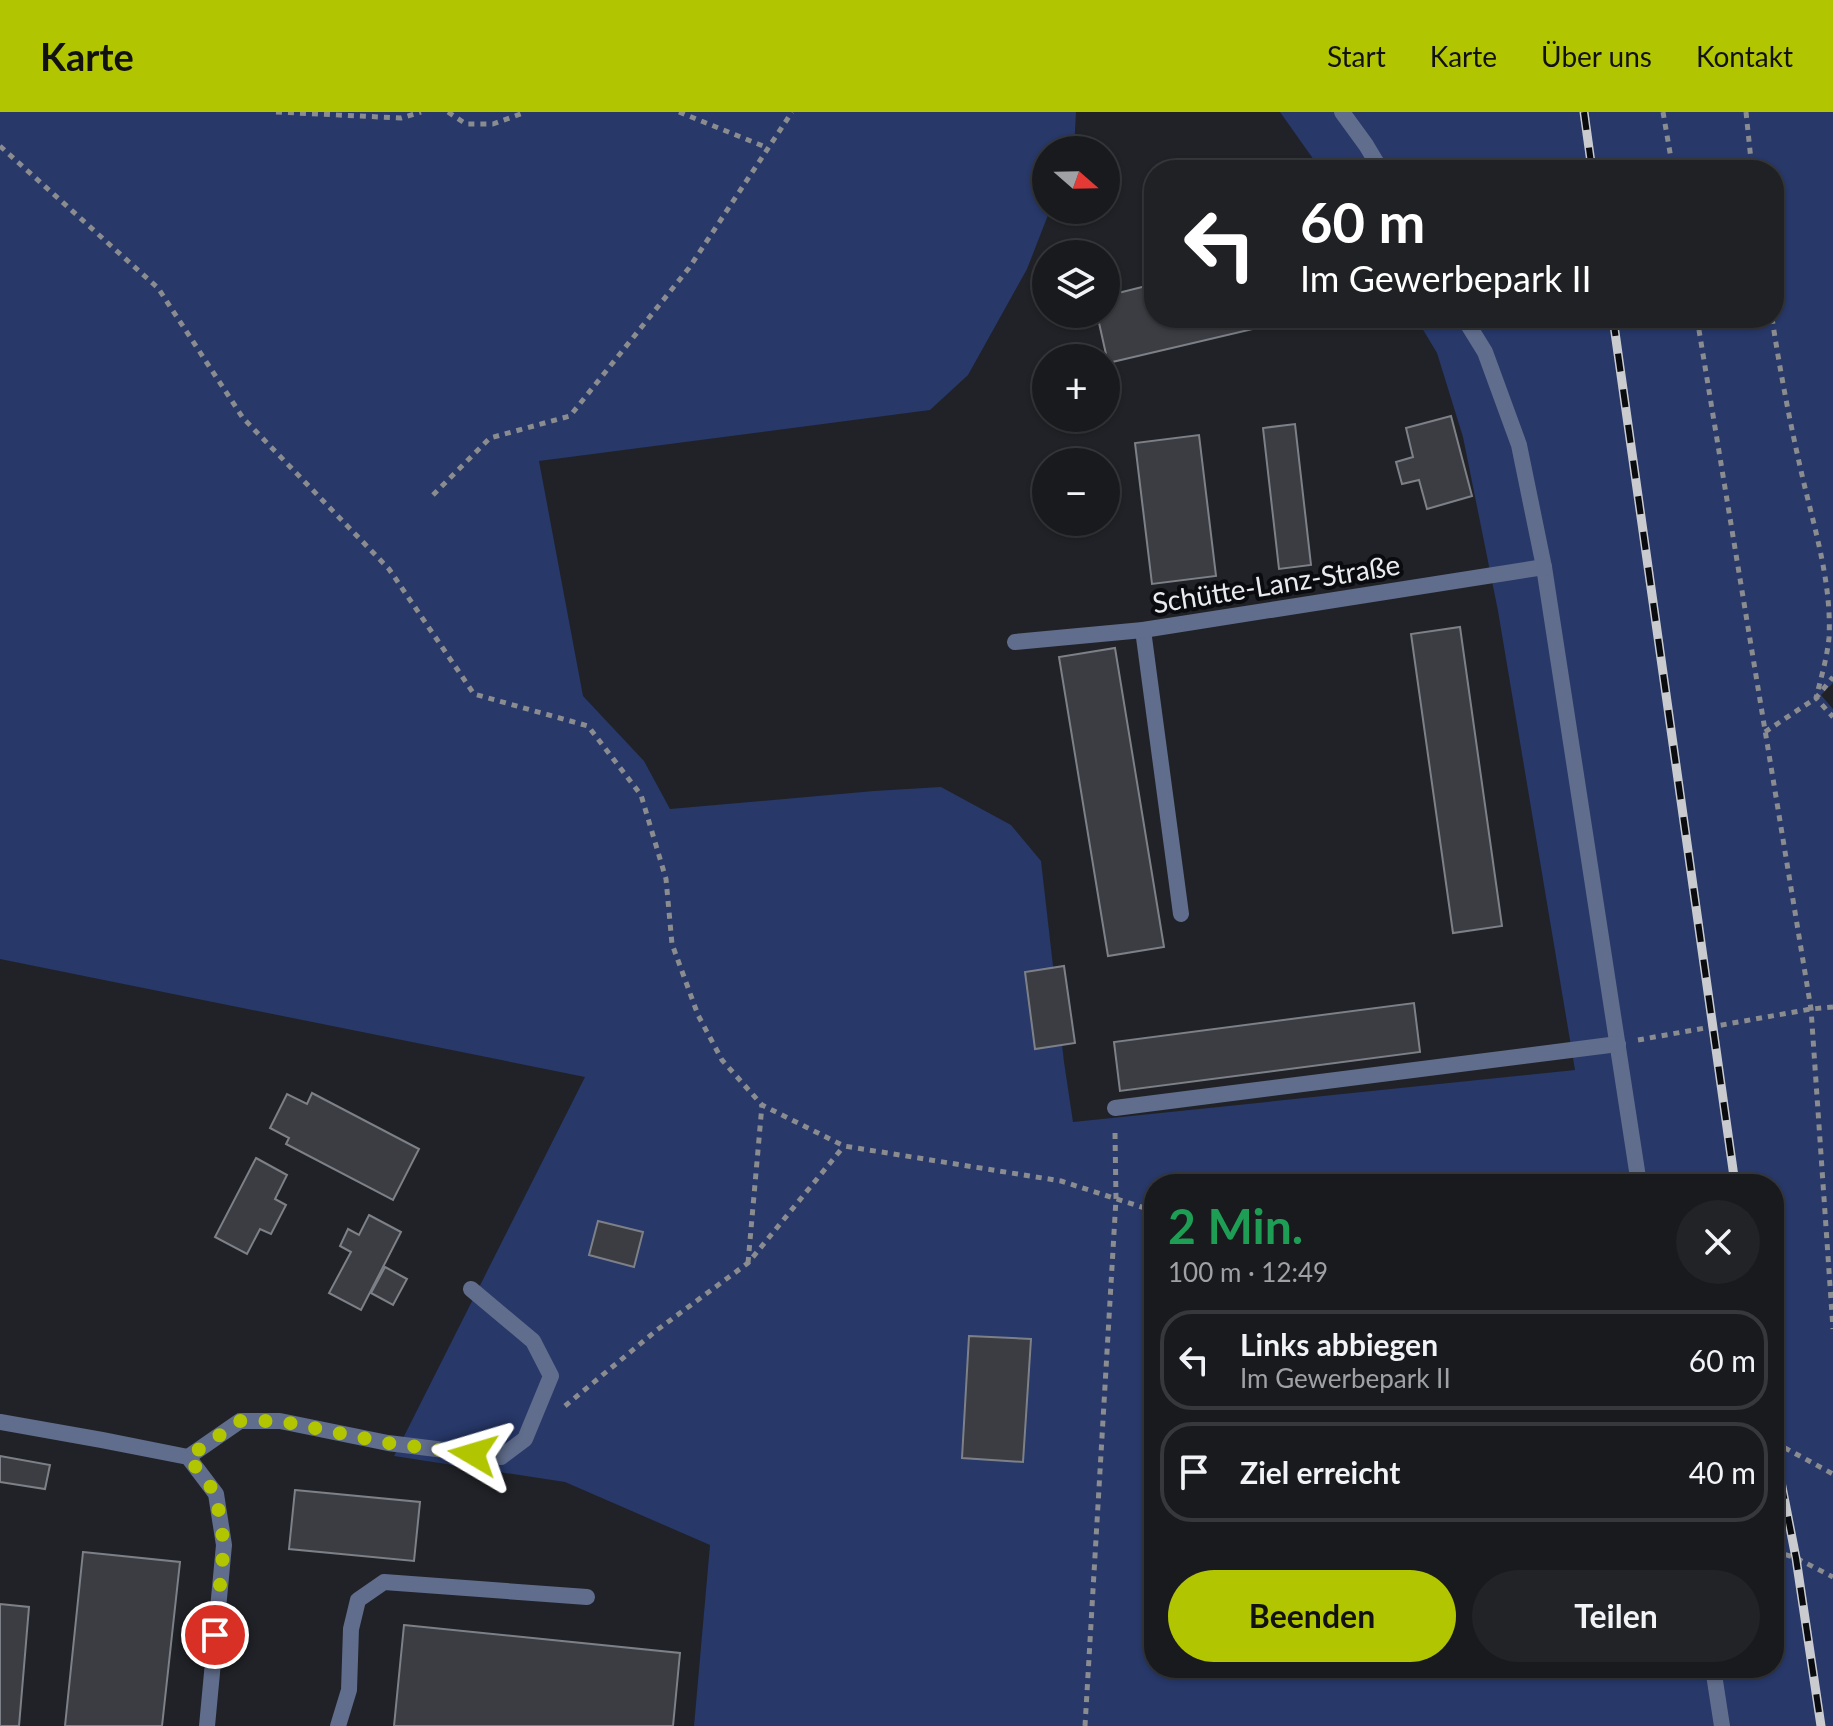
<!DOCTYPE html>
<html lang="de">
<meta charset="utf-8">
<style>
:root{--surface:#181a1d;--page:#212326;--text:#f1f3f6;--muted:#9fa1a4;--line:#36383b;--accent:#b1c500}
body{margin:0;font-family:Lato,sans-serif;background:var(--page);color:var(--text);height:100vh;display:flex;flex-direction:column;font-size:30px;white-space:nowrap}
*{box-sizing:border-box;margin:0}
p{font-size:26px;color:var(--muted)}
.icon{flex:none;width:44px;height:44px;fill:none;stroke:currentColor;stroke-width:2;stroke-linecap:round;stroke-linejoin:round}
.map{position:relative;flex:1;overflow:hidden}
.sheet{position:absolute;left:1144px;top:1062px;width:640px;height:504px;display:flex;flex-direction:column;background:var(--surface);border-radius:32px;box-shadow:0 2px 6px #0004,0 0 0 2px var(--line)}
.sheet>*{flex:none}
.banner{position:absolute;left:1144px;top:48px;width:640px;height:168px;border-radius:32px;box-shadow:0 2px 6px #0004,0 0 0 2px var(--line);background:#202124;color:#fff;overflow:hidden}
.needle{width:52px;rotate:110deg}
.fabs{position:absolute;left:1032px;top:24px;display:grid;gap:16px}
.fabs a{display:grid;place-items:center;width:88px;height:88px;border-radius:50%;background:var(--surface);box-shadow:0 2px 6px #0004,0 0 0 2px var(--line);font-size:40px}
.pin{position:absolute;display:grid;place-items:center;width:68px;height:68px;color:#fff;margin:-34px;border:4px solid #fff;border-radius:50%;box-shadow:0 2px 8px #0007}
.me{position:absolute;width:88px;margin:-44px;rotate:277deg;stroke-linejoin:round;filter:drop-shadow(0 0 6px #0008)}
.turn{display:flex;align-items:center;gap:28px;height:168px;padding:0 24px;font-size:36px}
.turn .icon{width:104px;height:104px;stroke-width:2.5}
.turn b{display:block;font-size:56px;line-height:68px}
.round{display:grid;place-items:center;flex:none;width:84px;height:84px;border-radius:42px;background:var(--page)}
.summary{display:flex;align-items:center;justify-content:space-between;height:136px;padding:0 24px}
h1{font-size:48px;font-weight:700;line-height:60px;color:#1e9e55}
.button{display:flex;gap:16px;margin-top:auto;padding:16px 24px}
.button a{flex:1;height:92px;border-radius:48px;background:var(--accent);color:#111;font-size:32px;font-weight:700;line-height:92px;text-align:center}
.button a+a{background:var(--page);color:var(--text)}
ul{padding:0;list-style:none}
li{display:flex;align-items:center;gap:24px;height:100px;margin:0 16px 12px;padding:0 8px;border:4px solid var(--line);border-radius:32px}
li div{flex:1}
li b{display:block;font-size:30px}
li em{font-style:normal}
header{display:flex;align-items:center;gap:48px;box-sizing:border-box;height:112px;padding:0 40px;background:var(--accent);color:#111}
header strong{font-size:38px}
nav{display:flex;gap:44px;margin-inline-start:auto;font-size:28px}
.map>svg:first-child{display:block}
</style>
<header>
<strong>Karte</strong>
<nav><a>Start</a><a>Karte</a><a>Über uns</a><a>Kontakt</a></nav>
</header>
<div class="map">
<svg width="1833" height="1614" viewBox="0 0 1833 1614">
<rect width="100%" height="100%" fill="#202227"/>
<path fill="#273869" fill-rule="evenodd" d="M0,0h1076l-2,38h-28v60h4l-23,59 -59,106 -38,35 -391,51 44,235 61,65 26,48 204,-18 67,-4 70,38 30,36 23,201 9,60 502,-52 -77,-459 -35,-174 -26,-84 -21,-35h358v-148h-453l-41,-58h553v571l-12,12 12,14v1017h-1139l16,-181 -145,-63 -171,-26 191,-379 -585,-118zM1154,1072h620v484h-620z"/>
<g fill="#3b3d43" stroke="#7d8087" stroke-width="2">
<path d="M1154,172v34h146l-192,45 -11,-49h9v-18z"/>
<path d="M1451,304l21,80 -45,13 -8,-29 -17,4 -6,-22 17,-5 -7,-29z"/>
<path d="M1295,312l16,141 -32,4 -16,-141z"/>
<path d="M1199,323l17,141 -64,8 -17,-141z"/>
<path d="M1460,515l42,299 -49,7 -42,-299z"/>
<path d="M1115,536l49,299 -56,9 -49,-299z"/>
<path d="M1064,854l11,77 -40,6 -10,-77z"/>
<path d="M1414,891l6,49 -300,39 -6,-49z"/>
<path d="M312,981l107,56 -26,51 -107,-56 3,-6 -19,-10 17,-34 20,10z"/>
<path d="M256,1046l31,17 -12,24 11,6 -15,29 -11,-5 -13,25 -32,-17z"/>
<path d="M369,1103l32,17 -40,78 -32,-17 22,-41 -11,-6 8,-17 11,6z"/>
<path d="M598,1109l45,11 -9,35 -45,-12z"/>
<path d="M385,1155l22,12 -14,26 -22,-12z"/>
<path d="M969,1224l62,3 -8,123 -61,-4z"/>
<path d="M0,1344l50,9 -5,24 -45,-7z"/>
<path d="M295,1378l125,12 -6,59 -125,-12z"/>
<path d="M83,1440l97,10 -18,164h-97z"/>
<path d="M0,1492l29,3 -10,119h-19z"/>
<path d="M404,1513l276,28 -7,73h-279z"/>
</g>
<g fill="none" stroke-linecap="round" stroke-linejoin="round">
<g stroke="#8a8c90" stroke-width="5" stroke-dasharray="6 6" stroke-linecap="butt">
<path d="M276,0l125,6 20,-6"/>
<path d="M448,0l18,12h27l33,-12"/>
<path d="M679,0l89,36"/>
<path d="M1663,0l10,58"/>
<path d="M1746,0l6,58"/>
<path d="M0,34l158,142 85,130 146,151 85,125 114,32 53,69 25,84 6,65 26,71 24,45 40,45 82,41 217,35 93,30"/>
<path d="M1697,206l114,691 22,320"/>
<path d="M1772,206c8,53 18,105 30,157 12,52 30,108 27,163 -2,20 -8,40 -13,60l17,19"/>
<path d="M433,383l57,-57 80,-22 119,-148 103,-156"/>
<path d="M1765,620l51,-34 17,-21"/>
<path d="M1638,928l173,-31 22,-2"/>
<path d="M748,1151l14,-158"/>
<path d="M565,1294l92,-76 91,-67 96,-117"/>
<path d="M1774,1330l59,32"/>
<path d="M1774,1439l22,7 37,19"/>
<path d="M1085,1614l31,-527 -1,-67"/>
</g>
<g stroke="#606d8c" stroke-width="16">
<path d="M1143,518l38,284"/>
<path d="M188,1345l52,-36h40l108,22 113,14 24,-18 26,-63 -18,-35 -62,-52"/>
<path d="M338,1614l11,-36 2,-61 7,-29 26,-18 203,15"/>
</g>
<g stroke="#606d8c" stroke-width="16">
<path d="M1342,0l24,33 15,25"/>
<path d="M1464,206l21,34 34,93 25,122 95,617"/>
<path d="M1015,530l128,-12 401,-63"/>
<path d="M1115,996l503,-64"/>
<path d="M0,1310l102,18 86,17 28,37 8,51 -17,181"/>
<path d="M1713,1556l9,58"/>
</g>
<defs>
<g id="rail">
<path d="M1584,0l8,58"/>
<path d="M1613,206l122,866"/>
<path d="M1774,1334l22,112 25,168"/>
</g>
</defs>
<use href="#rail" stroke="#c9cbcf" stroke-width="9"/>
<use href="#rail" stroke="#0a0b0e" stroke-width="6" stroke-dasharray="18" stroke-linecap="butt"/>
</g>
<g fill="none" stroke-linecap="round" stroke-linejoin="round">
<path stroke="#b1c500" stroke-width="14" stroke-dasharray="0 25.2" d="M215,1523l9,-90 -8,-51 -28,-37 52,-36h40l108,22 85,11"/>
</g>
<g text-anchor="middle" dominant-baseline="central" stroke-width="8" stroke-linejoin="round" paint-order="stroke">
<g font-size="28" fill="#e9ebef" stroke="#0a0b0e">
<text transform="translate(1276 471) rotate(-9)">Schütte-Lanz-Straße</text>
</g>
</g>
</svg>
<div class="fabs">
<a><svg class="needle" viewBox="-14 -14 28 28"><path d="M0-13l5 13h-10z" fill="#e53935"/><path d="M0 13l5-13h-10z" fill="#9fa1a4"/></svg></a>
<a><svg class="icon" aria-label="layers" viewBox="0 0 24 24"><path d="M12 4l9 5-9 5-9-5zM3 14l9 5 9-5"/></svg></a>
<a>+</a>
<a>−</a>
</div>
<div class="pin" style="left:215px;top:1523px;background:#d93025"><svg class="icon" aria-label="arrive" viewBox="0 0 24 24"><path d="M6 21V4h12l-3 4 3 4H6"/></svg></div>
<svg class="me" style="left:473px;top:1342px" viewBox="-20 -20 40 40"><path d="M0-17L14 15 0 8-14 15z" fill="#b1c500" stroke="#fff" stroke-width="4"/></svg>
<div class="banner">
<div class="turn"><svg class="icon" aria-label="left" viewBox="0 0 24 24"><path d="M17 20v-9H6M10 6l-5 5 5 5"/></svg><div><b>60 m</b>Im Gewerbepark II</div></div>
</div>
<section class="sheet">
<div class="summary"><div><h1>2 Min.</h1><p>100 m · 12:49</p></div><a class="round"><svg class="icon" aria-label="close" viewBox="0 0 24 24"><path d="M6 6l12 12M18 6L6 18"/></svg></a></div>
<ul>
<li><svg class="icon" aria-label="left" viewBox="0 0 24 24"><path d="M17 20v-9H6M10 6l-5 5 5 5"/></svg><div><b>Links abbiegen</b><p>Im Gewerbepark II</p></div><em>60 m</em></li>
<li><svg class="icon" aria-label="arrive" viewBox="0 0 24 24"><path d="M6 21V4h12l-3 4 3 4H6"/></svg><div><b>Ziel erreicht</b></div><em>40 m</em></li>
</ul>
<div class="button"><a>Beenden</a><a>Teilen</a></div>
</section>
</div>
